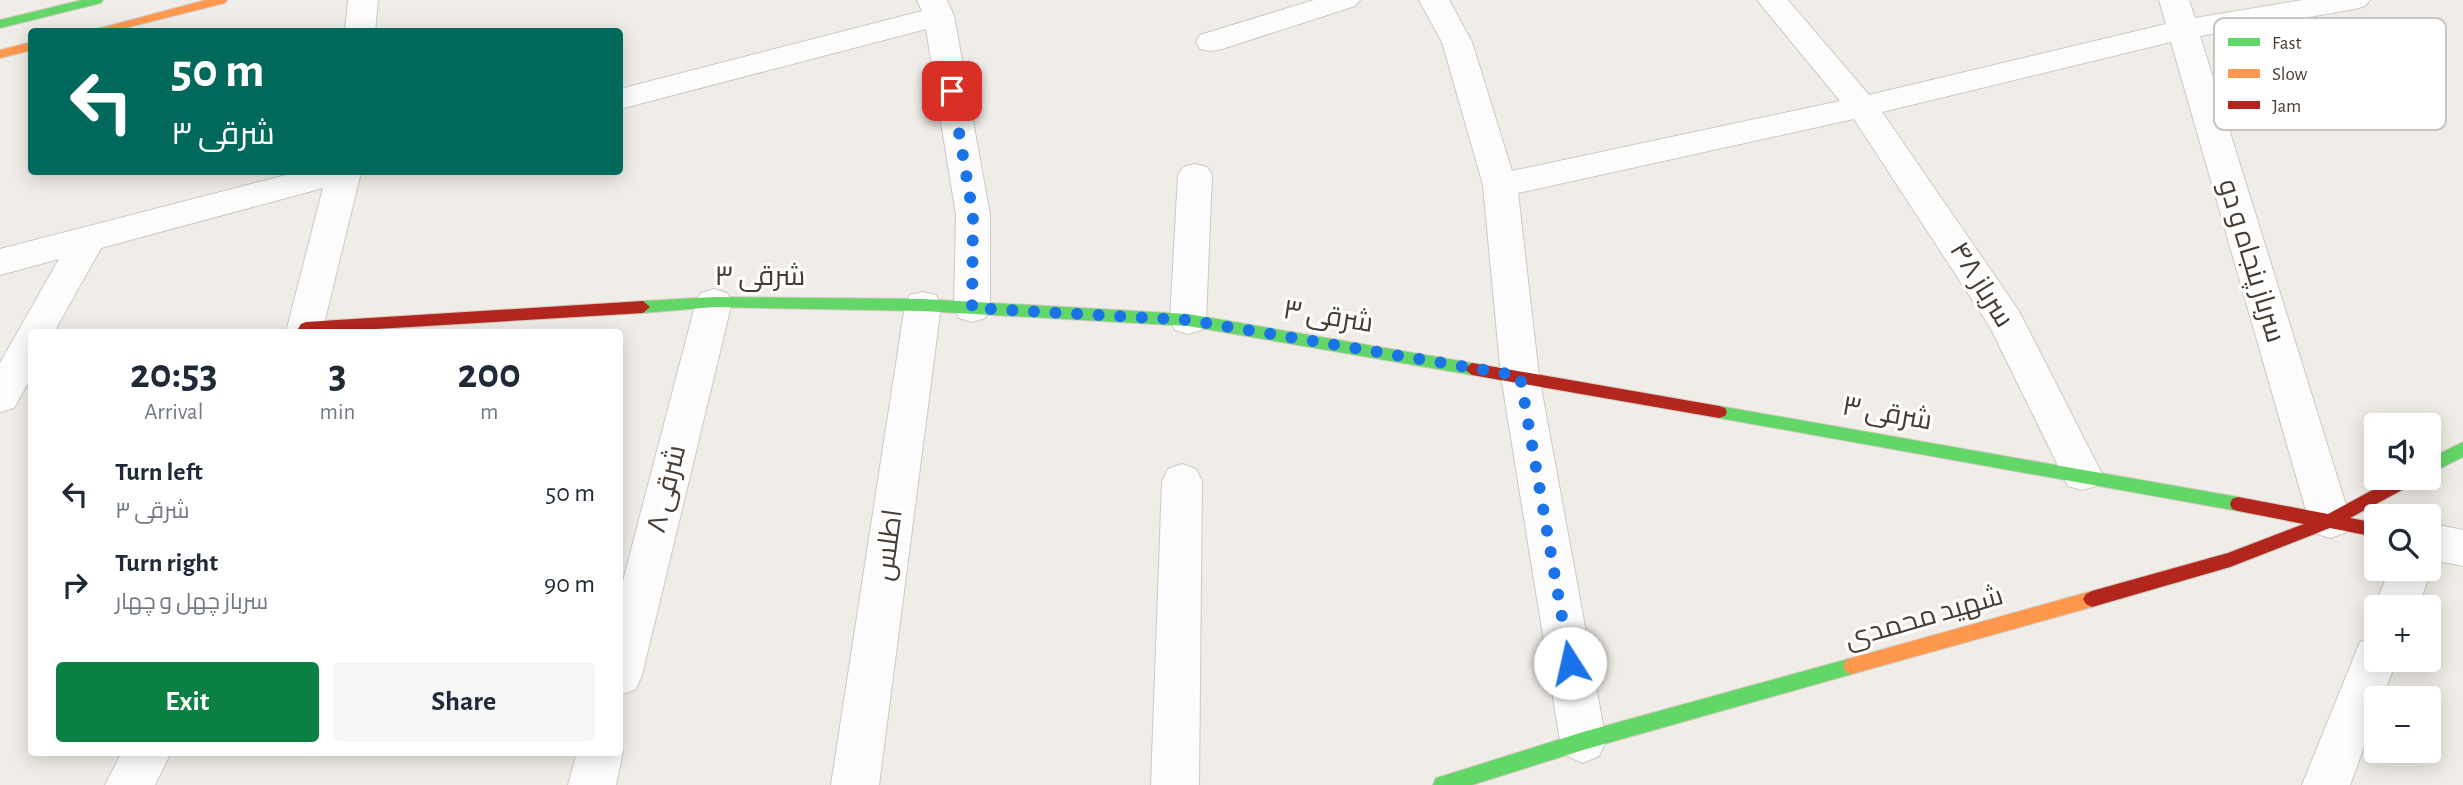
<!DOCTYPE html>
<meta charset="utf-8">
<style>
:root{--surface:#fff;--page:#f6f6f7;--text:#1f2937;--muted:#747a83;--accent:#0b8043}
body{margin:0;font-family:"Alegreya Sans",Cairo,sans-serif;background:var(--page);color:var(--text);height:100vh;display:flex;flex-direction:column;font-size:26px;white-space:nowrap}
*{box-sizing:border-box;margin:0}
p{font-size:23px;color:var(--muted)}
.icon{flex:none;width:38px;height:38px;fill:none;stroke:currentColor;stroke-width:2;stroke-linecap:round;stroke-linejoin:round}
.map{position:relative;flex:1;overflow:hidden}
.panel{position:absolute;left:28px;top:329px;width:595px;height:427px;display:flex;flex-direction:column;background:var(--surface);border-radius:7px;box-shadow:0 4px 18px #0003}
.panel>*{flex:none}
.banner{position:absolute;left:28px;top:28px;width:595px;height:147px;border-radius:7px;box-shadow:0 4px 18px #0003;background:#00695c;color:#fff;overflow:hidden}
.controls{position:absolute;left:2364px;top:413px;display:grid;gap:14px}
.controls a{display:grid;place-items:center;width:77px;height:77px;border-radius:7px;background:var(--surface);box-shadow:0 4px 18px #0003;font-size:35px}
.pin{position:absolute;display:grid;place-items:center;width:60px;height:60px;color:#fff;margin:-30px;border-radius:14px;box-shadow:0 4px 10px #0006}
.me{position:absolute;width:77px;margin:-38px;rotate:350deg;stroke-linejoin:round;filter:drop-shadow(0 0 5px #0008)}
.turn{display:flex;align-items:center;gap:24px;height:147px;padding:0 28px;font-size:32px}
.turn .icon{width:91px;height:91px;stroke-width:2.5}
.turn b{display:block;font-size:49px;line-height:60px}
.eta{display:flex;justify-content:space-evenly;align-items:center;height:119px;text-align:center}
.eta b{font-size:42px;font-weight:600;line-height:49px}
.action{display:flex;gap:14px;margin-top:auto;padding:14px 28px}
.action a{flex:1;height:80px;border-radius:7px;background:var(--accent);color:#fff;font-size:28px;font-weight:600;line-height:80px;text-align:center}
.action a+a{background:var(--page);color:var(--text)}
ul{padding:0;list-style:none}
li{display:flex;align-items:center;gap:21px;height:91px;padding:0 28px}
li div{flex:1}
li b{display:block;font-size:26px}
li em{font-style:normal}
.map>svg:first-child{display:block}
</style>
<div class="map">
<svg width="2463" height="785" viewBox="0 0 2463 785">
<rect width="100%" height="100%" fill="#f0ede8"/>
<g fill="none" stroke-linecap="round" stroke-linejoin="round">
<defs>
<g id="street">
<path d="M348,0h30l-3,32h-30z"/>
<path d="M917,0h30l7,16 36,199v93l-5,10 -13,4 -13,-4 -5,-10 2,-93 -30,-186 -306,80v-20l302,-78z"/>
<path d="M1314,0h46l-5,6 -133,43 -11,2 -11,-2 -4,-7 4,-7z"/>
<path d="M1419,0h30l23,42 40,129 328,-70 -83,-101h31l81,95 297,-71 -7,-24h30l6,18 108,-18h67l-5,6 -10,3 -155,27 151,485 -6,12 -15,5 -15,-5 -6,-12 -138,-479 -289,70 137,199 83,163 -6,12 -14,4 -14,-4 -78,-159 -136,-208 -336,74 21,183 67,365 -7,15 -16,7 -16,-7 -7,-15 -59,-365 -18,-191 -41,-143z"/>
<path d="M1195,164l12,3 5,8 -6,145 -5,10 -13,4 -13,-4 -5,-10 8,-145 5,-8z"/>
<path d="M298,172h63l-39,160h-32l-3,-4 36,-140 -222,60 -47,84h-22v44l-18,32 -14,4v-49l59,-104 -59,16v-26z"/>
<path d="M714,289l13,4 5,9 -90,373 -6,14 -16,6v-103l76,-290 5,-9z"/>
<path d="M923,292l13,3 5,10 -62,480h-48l74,-480 5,-10z"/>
<path d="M1182,464l14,5 6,12 -3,304h-48l11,-304 6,-12z"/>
<path d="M2429,523l34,7v36l-34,-7z"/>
<path d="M2429,562l3,7 -14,38h-42v5l-2,-5 16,-38h39z"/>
<path d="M2376,636v24h21l-15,38h-6v16l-26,71h-48l58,-143z"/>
<path d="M620,743l3,9 -7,33h-48l9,-33h43z"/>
<path d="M122,752h49l-16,33h-50z"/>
</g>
<g id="fast">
<path d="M82,0h21l-2,3 -101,25v-8z"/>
<path d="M714,297l209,2 265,15 284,49 8,6 -8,6 -284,-49 -265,-15 -209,-4 -71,6 -7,-6 7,-6z"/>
<path d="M1719,406l519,91 6,2 2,5 -2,5 -6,2 -519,-93 -6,-2 -2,-4 2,-4z"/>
<path d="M2463,442v15l-34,17v-15z"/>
<path d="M1852,658l6,2 3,6 -3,6 -6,2 -269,76 -111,35h-39l3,-7 7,-2 140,-44z"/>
</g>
<g id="slow">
<path d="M206,0h21l-2,3 -116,29h-23z"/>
<path d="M32,42v8l-32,8v-8z"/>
<path d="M2092,591l6,3 3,5 -3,5 -6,3 -240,67 -6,-2 -3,-6 3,-6 6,-2z"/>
</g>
<g id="jam">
<path d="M643,301l7,6 -7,6 -318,19h-29l5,-8 5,-2z"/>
<path d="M1472,363l247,43 6,2 2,4 -2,4 -6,2 -247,-43 -8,-6z"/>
<path d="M2395,478h22l-2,5 -65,35 26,5v14l-46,-9 -100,39 -138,40 -6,-3 -3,-5 3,-5 6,-3 136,-38 76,-29 -66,-13 -6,-2 -2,-5 2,-5 6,-2 90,17z"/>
</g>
</defs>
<use href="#street" stroke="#cdc9c4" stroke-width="2"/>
<use href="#fast" stroke="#d2cac0" stroke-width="2"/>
<use href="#slow" stroke="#d2cac0" stroke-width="2"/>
<use href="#jam" stroke="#d2cac0" stroke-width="2"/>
<use href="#street" fill="#fdfcfc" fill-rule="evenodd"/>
<use href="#fast" fill="#63d668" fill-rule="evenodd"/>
<use href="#slow" fill="#ff974d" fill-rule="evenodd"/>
<use href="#jam" fill="#b3261e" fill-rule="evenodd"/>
</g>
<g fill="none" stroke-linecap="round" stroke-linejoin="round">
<path stroke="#1a73e8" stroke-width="12" stroke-dasharray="0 21.6" d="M952,91l21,124 -1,93 216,12 332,56 50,287"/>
</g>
<g text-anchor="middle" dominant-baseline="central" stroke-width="6" stroke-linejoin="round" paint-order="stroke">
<g font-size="28" fill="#473d34" stroke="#fff">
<text transform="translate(2251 261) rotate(73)">سرباز پنجاه و دو</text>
<text x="760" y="277">شرقی ۳</text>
<text transform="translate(1981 285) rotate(58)">سرباز ۴۸</text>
<text transform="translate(1328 317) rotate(9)">شرقی ۳</text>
<text transform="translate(1887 414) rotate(10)">شرقی ۳</text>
<text transform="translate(667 489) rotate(-76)">۸ شرقی</text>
<text transform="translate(889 545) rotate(-82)">اطلس</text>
<text transform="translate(1924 618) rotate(-16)">شهید محمدی</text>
</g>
</g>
<rect x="2214" y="18" width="232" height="112" rx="10" fill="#fff" stroke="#c8c5c2" stroke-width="2"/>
<rect x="2228" y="38" width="32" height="8" fill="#63d668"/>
<rect x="2228" y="69" width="32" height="9" fill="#ff974d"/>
<rect x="2228" y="101" width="32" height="8" fill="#b3261e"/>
<g font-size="19" fill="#473d34">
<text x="2272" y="49">Fast</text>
<text x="2272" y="80">Slow</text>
<text x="2272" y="112">Jam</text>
</g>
</svg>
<div class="controls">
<a><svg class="icon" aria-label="sound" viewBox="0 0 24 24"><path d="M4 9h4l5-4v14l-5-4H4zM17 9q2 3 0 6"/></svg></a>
<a><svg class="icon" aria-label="search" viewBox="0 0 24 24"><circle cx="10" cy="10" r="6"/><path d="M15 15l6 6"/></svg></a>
<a>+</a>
<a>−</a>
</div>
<div class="pin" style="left:952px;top:91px;background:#d93025"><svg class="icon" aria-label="arrive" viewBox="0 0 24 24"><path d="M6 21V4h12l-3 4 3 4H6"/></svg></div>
<svg class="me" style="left:1570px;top:663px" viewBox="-20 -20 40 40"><circle r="19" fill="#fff"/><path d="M0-13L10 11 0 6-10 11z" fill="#1a73e8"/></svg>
<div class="banner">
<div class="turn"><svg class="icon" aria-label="left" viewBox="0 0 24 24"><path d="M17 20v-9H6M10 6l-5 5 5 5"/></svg><div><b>50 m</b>شرقی ۳</div></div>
</div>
<section class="panel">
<div class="eta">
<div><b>20:53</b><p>Arrival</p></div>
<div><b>3</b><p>min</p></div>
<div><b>200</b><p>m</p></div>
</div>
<ul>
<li><svg class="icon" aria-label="left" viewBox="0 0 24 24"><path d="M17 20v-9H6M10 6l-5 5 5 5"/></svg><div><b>Turn left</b><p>شرقی ۳</p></div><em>50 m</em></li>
<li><svg class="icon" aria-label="right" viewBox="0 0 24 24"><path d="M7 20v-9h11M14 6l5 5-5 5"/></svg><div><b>Turn right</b><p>سرباز چهل و چهار</p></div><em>90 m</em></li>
</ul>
<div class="action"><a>Exit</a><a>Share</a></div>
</section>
</div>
